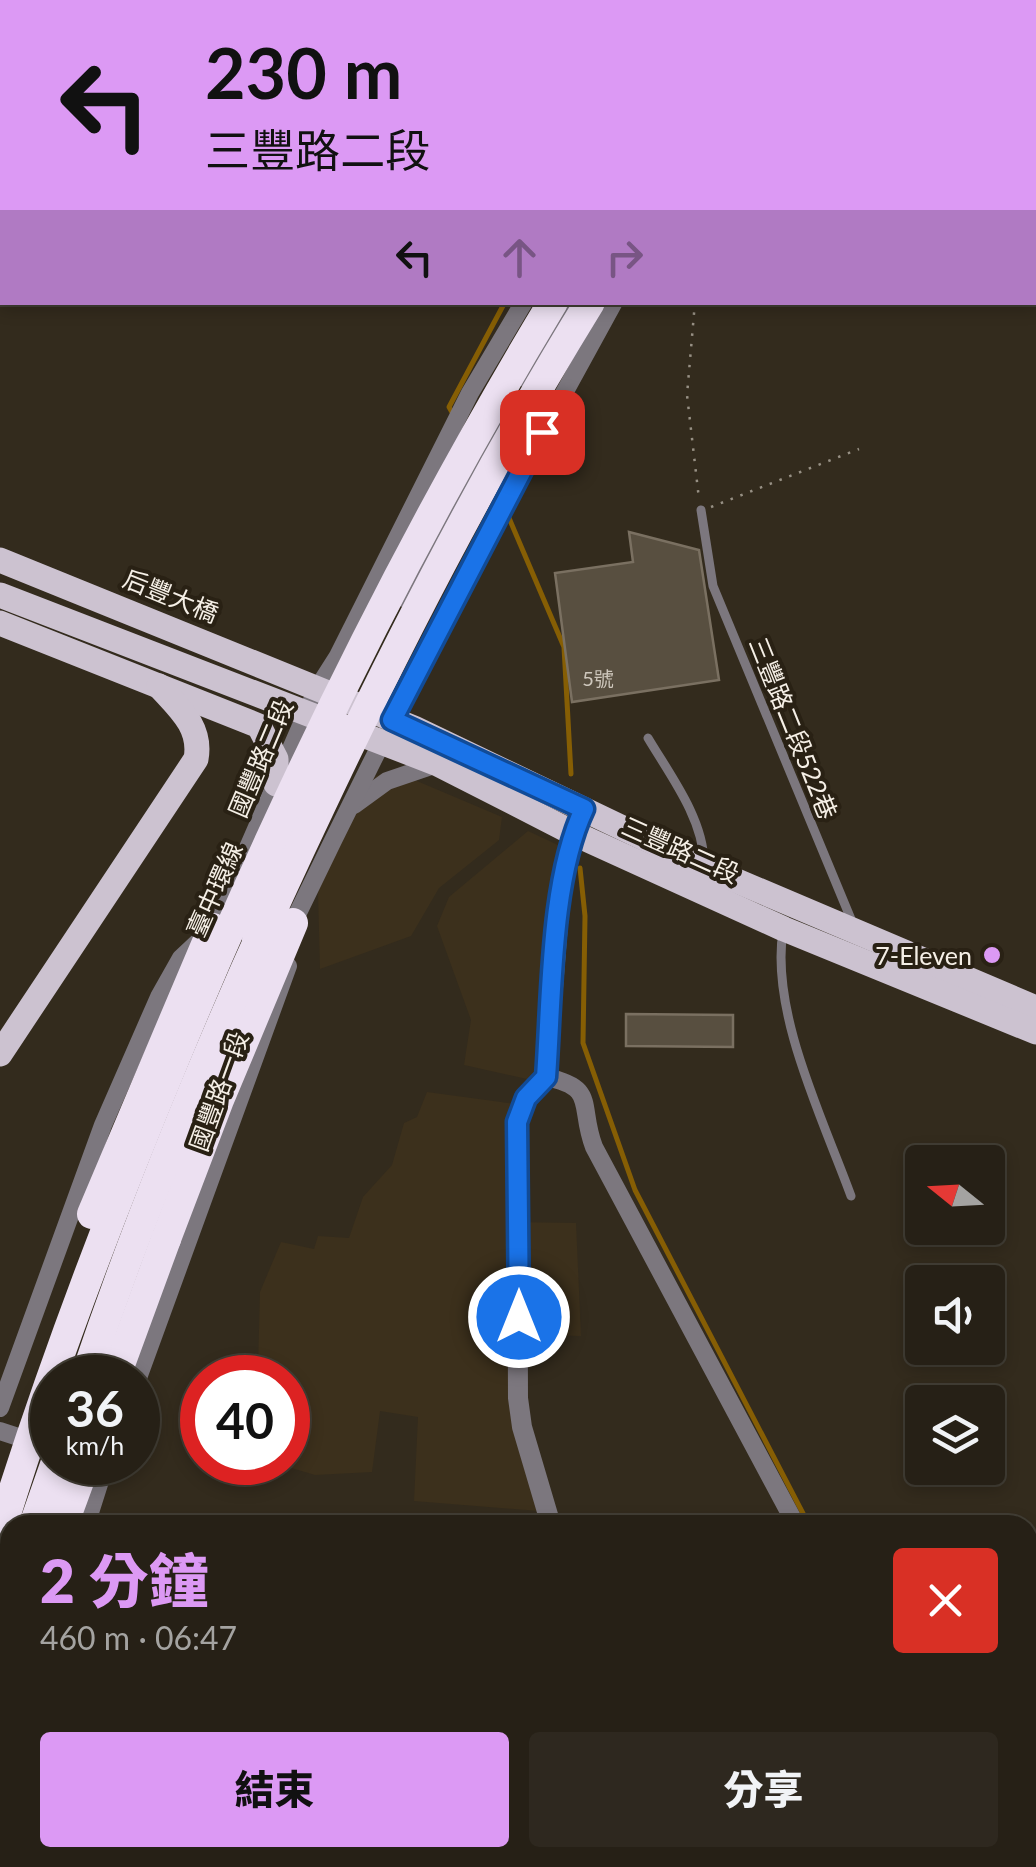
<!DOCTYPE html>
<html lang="zh-TW">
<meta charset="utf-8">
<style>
:root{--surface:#262016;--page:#2e281f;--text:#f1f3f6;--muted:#a4a3a1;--line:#423e35;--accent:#dc99f4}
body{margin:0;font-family:Lato,"Noto Sans TC",sans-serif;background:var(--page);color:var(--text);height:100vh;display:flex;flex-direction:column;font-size:38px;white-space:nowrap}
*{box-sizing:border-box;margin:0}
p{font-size:32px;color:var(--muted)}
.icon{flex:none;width:55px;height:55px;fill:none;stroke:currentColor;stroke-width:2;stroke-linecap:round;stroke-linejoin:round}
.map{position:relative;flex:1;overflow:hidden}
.details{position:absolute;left:0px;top:1515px;width:1038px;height:352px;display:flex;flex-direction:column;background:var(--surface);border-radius:30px 30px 0 0;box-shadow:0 5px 15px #0003,0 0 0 2px var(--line)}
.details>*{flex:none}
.guide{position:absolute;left:0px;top:0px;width:1038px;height:305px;box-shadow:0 5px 15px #0003,0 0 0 2px var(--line);background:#dc99f4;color:#111;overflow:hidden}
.needle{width:65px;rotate:288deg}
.fabs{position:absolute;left:905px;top:1145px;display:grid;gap:20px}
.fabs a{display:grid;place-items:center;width:100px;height:100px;border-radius:10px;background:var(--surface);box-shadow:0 5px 15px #0003,0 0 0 2px var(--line);font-size:50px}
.speed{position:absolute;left:30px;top:1355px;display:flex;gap:20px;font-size:50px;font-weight:700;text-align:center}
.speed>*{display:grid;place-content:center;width:130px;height:130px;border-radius:50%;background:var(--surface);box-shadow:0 5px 15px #0003,0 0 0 2px var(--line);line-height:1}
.speed small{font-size:25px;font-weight:400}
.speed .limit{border:15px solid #d22;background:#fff;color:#111}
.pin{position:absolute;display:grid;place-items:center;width:85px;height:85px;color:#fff;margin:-42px;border-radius:20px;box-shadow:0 5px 15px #0006}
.me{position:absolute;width:110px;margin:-55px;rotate:0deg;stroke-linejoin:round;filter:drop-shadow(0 0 8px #0008)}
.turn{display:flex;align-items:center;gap:35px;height:210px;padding:0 40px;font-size:45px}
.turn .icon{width:130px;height:130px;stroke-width:2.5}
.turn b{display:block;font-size:70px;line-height:85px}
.lanes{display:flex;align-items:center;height:95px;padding:0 40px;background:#0003;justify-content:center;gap:50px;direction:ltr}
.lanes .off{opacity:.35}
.round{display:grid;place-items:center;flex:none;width:105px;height:105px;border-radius:10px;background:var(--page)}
.headline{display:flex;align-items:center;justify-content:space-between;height:170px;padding:0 40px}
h1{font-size:60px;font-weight:800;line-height:75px;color:var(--accent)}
.cta{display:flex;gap:20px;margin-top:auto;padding:20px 40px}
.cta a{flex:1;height:115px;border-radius:10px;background:var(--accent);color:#111;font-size:40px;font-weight:800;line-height:115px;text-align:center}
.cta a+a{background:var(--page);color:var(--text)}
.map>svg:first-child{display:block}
</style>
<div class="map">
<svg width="1036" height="1867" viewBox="0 0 1036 1867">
<rect width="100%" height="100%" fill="#332b1d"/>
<g fill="#3c301c">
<path d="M386,772l12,1 104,44 -3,23 -60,48 -28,48 -91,33 -2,-76 6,-38 24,-50 28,-29z"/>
<path d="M528,831l30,14 3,7 -25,229 -72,-16 7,-45 -34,-94 12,-29z"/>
<path d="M427,1092l88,12 -4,118 65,1 5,113 -68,-2 26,177 -125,-10 4,-84 -38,-6 -8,61 -57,3 -37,-11 10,-2v-84l-30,-11 2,-75 21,-50 33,7 4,-13 31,2 14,-41 29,-32 12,-42 13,-6z"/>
<path d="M10,1813v45h209l-4,9h-215v-24z"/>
<path d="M438,1858l224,7v2h-222z"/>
</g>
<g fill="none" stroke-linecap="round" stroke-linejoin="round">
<g stroke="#865e04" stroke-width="5">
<path d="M580,2l1,-2"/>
<path d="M453,414l-4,-7 56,-105"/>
<path d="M506,511l58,136 7,127"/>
<path d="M580,868l5,48 -2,127 52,147 174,335"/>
</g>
</g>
<g fill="#584f40" stroke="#7a7061" stroke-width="2.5">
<path d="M629,532l70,18 20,130 -147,22 -17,-129 78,-11z"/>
<path d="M626,1014l107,1v32l-107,-1z"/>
</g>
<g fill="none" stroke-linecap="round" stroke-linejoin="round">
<g stroke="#979084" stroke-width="2.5" stroke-dasharray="2.5 8" stroke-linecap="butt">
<path d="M695,302l-8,93 12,104"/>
<path d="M711,507l148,-58"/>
</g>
<g stroke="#7c777e" stroke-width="9">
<path d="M701,510l12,76 140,338"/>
<path d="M648,738c22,37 55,80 56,124"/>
<path d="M783,931c-13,81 40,188 68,265"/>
<path d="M366,1858v9"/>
</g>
<g stroke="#7c777e" stroke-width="18">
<path d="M358,2l1,-2"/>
<path d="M714,2l2,-2"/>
<path d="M761,2l1,-2"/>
<path d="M525,378l47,-76"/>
<path d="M404,598l98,-180"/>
<path d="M354,805l33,-24 50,-17"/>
<path d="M293,930v-7c101,-210 208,-417 321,-621"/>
<path d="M546,1077c52,11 32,28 48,70l202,378"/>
<path d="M138,1378l150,-412"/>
<path d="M0,1408l103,-283 56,-128 22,-39 32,-30 104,-239 21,-33 132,-263 54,-91"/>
<path d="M0,1431l52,17"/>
<path d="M86,1525l20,-63"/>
<path d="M0,1776l10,-30"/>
<path d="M963,1858l4,9"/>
</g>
<g stroke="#7c777e" stroke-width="20">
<path d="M551,1525l-29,-98 -4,-29 -1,-276 9,-24 20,-21 14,-178 6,-41 13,-38"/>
<path d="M669,1858l2,9"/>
</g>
<g stroke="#ccc2d0" stroke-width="25">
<path d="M0,560l414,168 290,139 332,141"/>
<path d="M0,595l438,169 135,69 211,96 252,103"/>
<path d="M0,623l259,103 17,33v25"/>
<path d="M0,1054l196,-295c6,-32 -17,-51 -37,-73"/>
</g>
<g stroke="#ece0f1" stroke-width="30">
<path d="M741,2l2,-2"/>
<path d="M782,2l1,-2"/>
<path d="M257,941l1,-33 6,-19 75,-162"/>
<path d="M92,1214l121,-286"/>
<path d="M166,1239l53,-139 74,-177"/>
<path d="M34,1525l22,-63"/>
<path d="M63,1525l23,-63"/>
<path d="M0,1627l10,-31"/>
<path d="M0,1708l10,-30"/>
</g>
<g stroke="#ece0f1" stroke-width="30">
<path d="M85,1378c66,-196 148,-388 237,-575 81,-171 168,-339 268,-501"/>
<path d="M115,1378l51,-139"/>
<path d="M0,1533c50,-162 110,-319 175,-475 108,-261 232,-514 378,-756"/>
</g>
</g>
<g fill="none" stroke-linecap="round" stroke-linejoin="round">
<defs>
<path id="route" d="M519,1317l-2,-195 9,-24 20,-21c6,-80 4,-196 38,-268l-192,-89 150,-288"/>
</defs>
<use href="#route" stroke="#114b97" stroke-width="25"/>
<use href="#route" stroke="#1a73e8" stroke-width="18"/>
</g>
<circle fill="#dc99f4" stroke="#292114" stroke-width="4" cx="992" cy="955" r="10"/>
<g text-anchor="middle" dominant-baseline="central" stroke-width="8" stroke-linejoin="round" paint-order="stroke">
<g font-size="20" fill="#cec7bc">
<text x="598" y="678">5號</text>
</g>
<g font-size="25" fill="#f5efe6" stroke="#292114">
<text transform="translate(171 595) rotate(22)">后豐大橋</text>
<text transform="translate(794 728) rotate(68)">三豐路二段522巷</text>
<text transform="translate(260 758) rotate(-67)">國豐路二段</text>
<text transform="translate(681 849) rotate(24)">三豐路二段</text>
<text transform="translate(214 889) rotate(-66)">臺中環線</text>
<text transform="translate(218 1091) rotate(-70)">國豐路一段</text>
</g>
<g font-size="25" fill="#f5efe6" stroke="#292114" text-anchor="end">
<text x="972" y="955">7-Eleven</text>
</g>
</g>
</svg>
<div class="fabs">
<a><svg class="needle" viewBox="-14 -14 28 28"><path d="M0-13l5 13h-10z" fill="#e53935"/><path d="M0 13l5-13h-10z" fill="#a4a3a1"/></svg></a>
<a><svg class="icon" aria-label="sound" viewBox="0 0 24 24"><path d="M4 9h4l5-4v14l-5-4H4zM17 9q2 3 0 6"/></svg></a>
<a><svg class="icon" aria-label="layers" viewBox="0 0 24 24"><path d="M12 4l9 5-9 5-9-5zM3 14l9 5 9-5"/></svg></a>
</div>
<div class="speed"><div>36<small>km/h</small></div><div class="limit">40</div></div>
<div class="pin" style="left:542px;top:432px;background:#d93025"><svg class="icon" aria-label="arrive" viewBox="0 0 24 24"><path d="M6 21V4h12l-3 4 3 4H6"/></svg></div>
<svg class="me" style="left:519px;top:1317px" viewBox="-20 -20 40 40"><circle r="17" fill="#1a73e8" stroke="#fff" stroke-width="3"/><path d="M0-11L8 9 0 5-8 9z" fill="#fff"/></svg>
<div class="guide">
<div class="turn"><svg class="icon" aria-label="left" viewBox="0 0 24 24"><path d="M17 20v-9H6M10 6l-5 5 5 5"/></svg><div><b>230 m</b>三豐路二段</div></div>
<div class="lanes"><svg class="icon" aria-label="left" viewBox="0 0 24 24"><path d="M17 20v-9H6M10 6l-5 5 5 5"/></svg><svg class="icon off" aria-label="ahead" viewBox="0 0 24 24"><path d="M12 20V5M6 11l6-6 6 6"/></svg><svg class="icon off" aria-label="right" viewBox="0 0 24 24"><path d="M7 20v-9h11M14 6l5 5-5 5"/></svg></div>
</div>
<section class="details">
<div class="headline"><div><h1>2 分鐘</h1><p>460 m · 06:47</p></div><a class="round" style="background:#d93025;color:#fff"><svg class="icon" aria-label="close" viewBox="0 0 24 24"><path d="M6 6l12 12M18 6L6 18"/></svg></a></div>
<div class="cta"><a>結束</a><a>分享</a></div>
</section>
</div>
